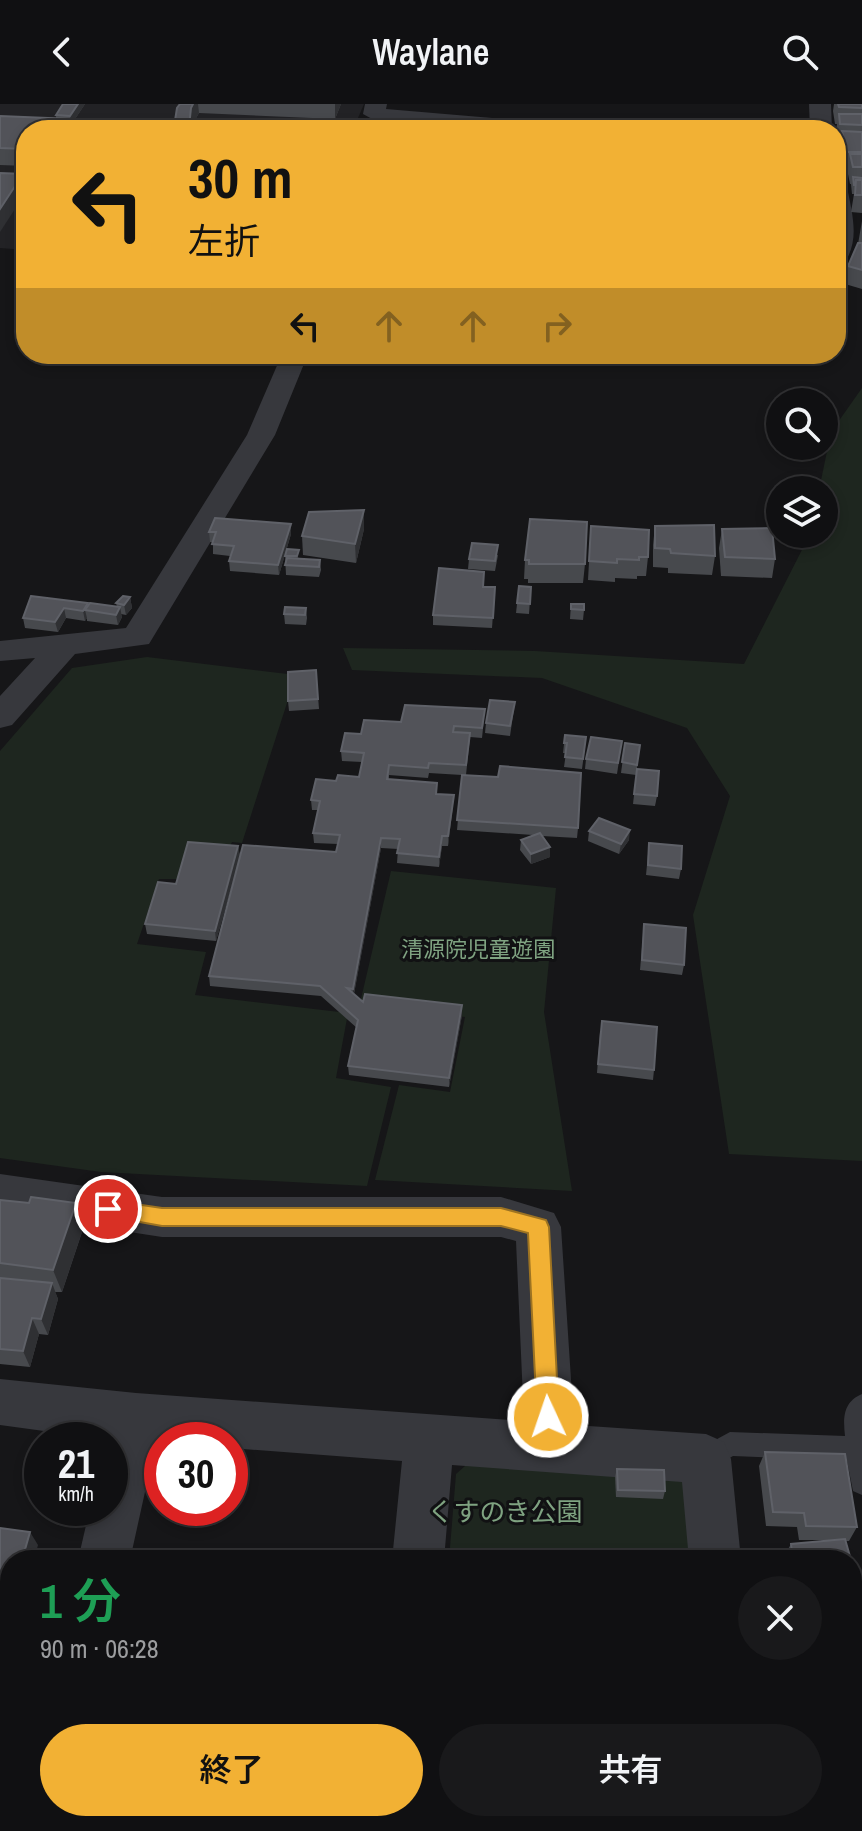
<!DOCTYPE html>
<html lang="ja">
<meta charset="utf-8">
<style>
:root{--surface:#101012;--page:#19191b;--text:#f1f3f6;--muted:#9c9d9f;--line:#303032;--accent:#f2b134}
body{margin:0;font-family:"Archivo Narrow","Noto Sans JP",sans-serif;background:var(--page);color:var(--text);height:100vh;display:flex;flex-direction:column;font-size:30px;white-space:nowrap}
*{box-sizing:border-box;margin:0}
p{font-size:26px;color:var(--muted)}
.icon{flex:none;width:44px;height:44px;fill:none;stroke:currentColor;stroke-width:2;stroke-linecap:round;stroke-linejoin:round}
.map{position:relative;flex:1;overflow:hidden}
.drawer{position:absolute;left:0px;top:1446px;width:862px;height:282px;display:flex;flex-direction:column;background:var(--surface);border-radius:32px 32px 0 0;box-shadow:0 4px 12px #0003,0 0 0 2px var(--line)}
.drawer>*{flex:none}
.top-card{position:absolute;left:16px;top:16px;width:830px;height:244px;border-radius:32px;box-shadow:0 4px 12px #0003,0 0 0 2px var(--line);background:#f2b134;color:#111;overflow:hidden}
.controls{position:absolute;left:766px;top:284px;display:grid;gap:16px}
.controls a{display:grid;place-items:center;width:72px;height:72px;border-radius:50%;background:var(--surface);box-shadow:0 4px 12px #0003,0 0 0 2px var(--line);font-size:40px}
.speed{position:absolute;left:24px;top:1318px;display:flex;gap:16px;font-size:40px;font-weight:700;text-align:center}
.speed>*{display:grid;place-content:center;width:104px;height:104px;border-radius:50%;background:var(--surface);box-shadow:0 4px 12px #0003,0 0 0 2px var(--line);line-height:1}
.speed small{font-size:20px;font-weight:400}
.speed .limit{border:12px solid #d22;background:#fff;color:#111}
.pin{position:absolute;display:grid;place-items:center;width:68px;height:68px;color:#fff;margin:-34px;border:4px solid #fff;border-radius:50%;box-shadow:0 2px 8px #0007}
.me{position:absolute;width:88px;margin:-44px;rotate:357deg;stroke-linejoin:round;filter:drop-shadow(0 0 6px #0008)}
.turn{display:flex;align-items:center;gap:28px;height:168px;padding:0 40px;font-size:36px}
.turn .icon{width:104px;height:104px;stroke-width:2.5}
.turn b{display:block;font-size:56px;line-height:68px}
.lanes{display:flex;align-items:center;height:76px;padding:0 40px;background:#0003;justify-content:center;gap:40px;direction:ltr}
.lanes .off{opacity:.35}
.round{display:grid;place-items:center;flex:none;width:84px;height:84px;border-radius:42px;background:var(--page)}
.head{display:flex;align-items:center;justify-content:space-between;height:136px;padding:0 40px}
h1{font-size:48px;font-weight:600;line-height:60px;color:#1e9e55}
.cta{display:flex;gap:16px;margin-top:auto;padding:16px 40px}
.cta a{flex:1;height:92px;border-radius:48px;background:var(--accent);color:#111;font-size:32px;font-weight:600;line-height:92px;text-align:center}
.cta a+a{background:var(--page);color:var(--text)}
header{display:flex;justify-content:space-between;align-items:center;height:104px;padding:0 40px;background:var(--surface);font-size:36px;font-weight:600}
.map>svg:first-child{display:block}
</style>
<header><svg class="icon" aria-label="back" viewBox="0 0 24 24"><path d="M15 5l-7 7 7 7"/></svg>Waylane<svg class="icon" aria-label="search" viewBox="0 0 24 24"><circle cx="10" cy="10" r="6"/><path d="M15 15l6 6"/></svg></header>
<div class="map">
<svg width="862" height="1727" viewBox="0 0 862 1727">
<rect width="100%" height="100%" fill="#161618"/>
<path fill="#222225" d="M0,0h364l-6,14 140,12h-472v120l-26,-2z"/>
<g fill="#1e261f">
<path d="M862,284v773l-133,-7 -36,-239 37,-119 -43,-68 -145,-50 -190,-8 -9,-22 192,3 209,13 66,-130h14v-44h-5l12,-58z"/>
<path d="M147,553l149,18 -54,168 -10,-1 -6,12 -38,-4 -11,29h-18l-22,65 69,8 -11,43 153,18 -12,65 55,9 -24,99 -266,-14 -101,-14v-407l72,-83z"/>
<path d="M391,767l165,17 -12,124 28,179 -197,-11 24,-95 51,7 15,-75 -105,-14z"/>
<path d="M474,1354l193,11 22,18 7,73h-247l7,-86z"/>
<path d="M425,1718h302l1,9h-303z"/>
</g>
<g fill="none" stroke-linecap="round" stroke-linejoin="round">
<path fill="#37383d" fill-rule="evenodd" d="M862,1290v101l-9,-4 -6,-30 -114,-5 -27,15 -9,-3 -4,-9 4,-9 33,-18 115,4c-2,-18 -2,-34 17,-42z"/>
<g fill="#37383d" fill-rule="evenodd">
<path d="M365,0h22l-1,5 164,14 11,7h-82l-105,-10 -11,-6z"/>
<path d="M809,0h22l1,26h-22z"/>
<path d="M836,76l8,2 3,5c5,26 13,52 -2,75l-9,2z"/>
<path d="M282,250h26l-33,81 -126,209 -74,10 -63,71 -12,3v-32l35,-38 -35,3v-20l126,-13 121,-193z"/>
<path d="M0,1070l162,23h339l53,16 7,14 13,198 132,9 18,8 7,17 10,101h-52l-7,-78 -230,-17 -8,95h-52l10,-99 -172,-13v-8l-74,2 -26,118h-52l12,-52h20v-68l-110,-15v-46l136,14 388,28 -8,-180 -15,-4h-339l-162,-25z"/>
<path d="M15,1718h58l-2,9h-58z"/>
<rect x="364" y="1718" width="58" height="9"/>
<path d="M722,1718h58l2,9h-58z"/>
</g>
</g>
<g fill="#47494d">
<path d="M63,0h22l-10,15 20,1 1,5 78,2 6,-23h161l-6,15 -136,-6 -7,12v5h-166v36l-26,-1v-49l56,2v-3z"/>
<path d="M834,0h28v109l-11,-1 3,-18h-2l-1,-10h-1l-3,-15 -5,-1 -3,-20 1,-7h-3l-1,-10 1,-7h-2l-2,-13z"/>
<path d="M862,117v68l-17,-5 3,-18 10,-22z"/>
<path d="M364,406v19l-8,34 -53,-8 -1,-19z"/>
<path d="M291,420v10l-12,41 -49,-4 -1,-10 1,-5 -17,-2v-12h-3l-1,-10z"/>
<path d="M591,422l57,31 -2,19h-9v3l-22,-1v4l-27,-2z"/>
<path d="M655,422l60,30 -3,19 -44,-2v-5l-15,-1v-22z"/>
<path d="M722,425l53,30 -3,19 -51,-2 -2,-28z"/>
<path d="M287,445l13,10 20,1 1,10 -2,7 -33,-2 -1,-19z"/>
<path d="M498,451l-3,16 -27,-2 1,-10z"/>
<path d="M525,456l60,4 -2,19h-55v-4h-4z"/>
<path d="M519,482l12,1 -2,27 -13,-1z"/>
<path d="M483,483h12l-3,41 -59,-3v-10z"/>
<path d="M31,492l57,9 29,2 -1,-4 14,-6 2,11 -6,7 -5,-1 1,3 -4,8 -31,-4v-3l-2,3 -19,-3 -8,14 -33,-4 -2,-10z"/>
<path d="M571,500l13,6 -1,10 -13,-1z"/>
<path d="M306,504l1,10 -1,7 -21,-1 -1,-10z"/>
<path d="M316,566l3,39 -30,2 -1,-10z"/>
<path d="M515,598l-5,34 -25,-3 1,-10z"/>
<path d="M484,615l-2,19 -12,-1 -4,38 112,53 -1,10 -35,-2 8,11v10l-19,7 -11,-14 1,-10 12,-5 -76,-5 5,-55 -33,-2 -1,5 -39,-3v5l48,14 16,11 -5,41h-6l-3,21 -42,-4 1,-14 -17,-1 -27,146 9,8 99,3v10l-13,72 -100,-12 -1,-9 9,-38 -36,-32 -111,-10 -1,-10 127,-124 2,-8 -24,-1 -1,-10 5,-23h-6l-1,-10 48,-23 3,-15 -20,-1 -1,-10 20,-17 40,-12z"/>
<path d="M565,631l20,12 -3,22 -18,-2 2,-14h-3z"/>
<path d="M622,637l-5,33 -32,-5 1,-10z"/>
<path d="M625,639l15,2 -4,30 -15,-2z"/>
<path d="M637,665l20,27 -2,10 -22,-2z"/>
<path d="M589,727l40,9 -10,14 -31,-13z"/>
<path d="M649,739l32,26 -2,10 -33,-4z"/>
<path d="M238,742l2,10 -24,85 -69,-7 -2,-10 31,-40z"/>
<path d="M644,820l40,41 -2,10 -42,-5z"/>
<path d="M600,927l54,39 -1,10 -56,-7z"/>
<path d="M0,1096l84,26 -22,66h-7l3,7 -10,36 -9,-1 -9,33 -30,-3z"/>
<path d="M765,1348l92,75 -8,14h-3l5,19h-83l2,-5 16,-2 5,-9 39,-4h-31l-2,-13 -31,-1 -7,-60z"/>
<path d="M617,1365l48,22 -2,8 -47,-2 -1,-21z"/>
<path d="M852,1461l10,38v21l-5,6 -5,1z"/>
<path d="M0,1568l10,1v52l-10,-1z"/>
<path d="M783,1718h69l10,9h-76z"/>
</g>
<g fill="#2f3033">
<path d="M78,0h7l-14,21 -1,-9z"/>
<path d="M193,0h5l1,9 -7,12v5h-4l3,-22z"/>
<path d="M335,0h6l-6,15z"/>
<path d="M23,70l3,18 -26,40v-23z"/>
<path d="M364,406v19l-8,34 -1,-19z"/>
<path d="M291,420v10l-12,41 -1,-10z"/>
<path d="M130,493l2,11 -6,7 -2,-10z"/>
<path d="M88,499l2,8 -5,-1 2,8 -2,3 -2,-10z"/>
<path d="M120,503l2,10 -4,8 -2,-10z"/>
<path d="M64,504l2,10 -8,14 -3,-10z"/>
<path d="M454,691l-1,10 -5,41v-10z"/>
<path d="M630,726l-1,10 -10,14 2,-10z"/>
<path d="M442,732v10l-3,21v-10z"/>
<path d="M381,734v10l-28,150v-9z"/>
<path d="M238,742l2,10 -24,85 -1,-10z"/>
<path d="M550,743v10l-19,7v-10z"/>
<path d="M462,901v10l-13,72v-9z"/>
<path d="M76,1099l8,23 -22,66 -9,-22z"/>
<path d="M52,1179l6,16 -10,36 -7,-16z"/>
<path d="M32,1214l7,16 -9,33 -7,-16z"/>
<path d="M30,1428l8,13 -4,15h-12z"/>
<path d="M10,1496v41l-7,23 -3,-4v-26z"/>
<path d="M1,1649l9,11 -8,26 5,6 -7,24v-63z"/>
<path d="M222,1718h6l-1,9h-6z"/>
</g>
<g fill="#525359" stroke="#5f6168" stroke-width="2">
<path d="M63,0h15l-8,12 -14,-1z"/>
<path d="M180,0h13l-2,4 -2,19 -1,3h-162v19l-26,-1v-32l95,4 -3,5h11l4,-5 67,7 3,-19z"/>
<path d="M838,0h24v4l-23,-1z"/>
<path d="M839,10h23v11l-22,-1z"/>
<path d="M842,27l20,1v20h-16z"/>
<path d="M850,50h12v13h-9z"/>
<path d="M0,69l23,1 -23,35z"/>
<path d="M853,73l9,1v2h-6l-1,5h-1z"/>
<path d="M856,76h6v15h-7z"/>
<path d="M858,139h4v27l-14,-4z"/>
<path d="M364,406l-9,34 -53,-8 7,-24z"/>
<path d="M215,414l76,6 -13,41 -49,-4 5,-15 -22,-2 4,-12h-7z"/>
<path d="M530,415l57,3 -2,42h-56v-4h-4z"/>
<path d="M714,421l1,31 -44,-3 -1,-4 -15,-1v-22z"/>
<path d="M591,422l58,4 -1,27h-9v3l-22,-1v4l-28,-2z"/>
<path d="M772,424l3,31 -50,-2 -3,-28z"/>
<path d="M472,439l26,2 -3,16 -26,-2z"/>
<path d="M287,445l12,1 -2,6h-12z"/>
<path d="M287,454l33,2 -1,7 -34,-2z"/>
<path d="M439,464l45,4 -1,15h12l-2,31 -60,-3z"/>
<path d="M519,482l12,1 -1,17 -13,-1z"/>
<path d="M31,492l57,7 -5,8 -19,-3 -9,14 -32,-4z"/>
<path d="M123,492l7,1 -6,8 -8,-2z"/>
<path d="M90,499l30,4 -4,8 -31,-5z"/>
<path d="M571,500h13v6l-13,-1z"/>
<path d="M285,503l21,1 -1,7 -21,-1z"/>
<path d="M316,566l2,29 -30,2v-29z"/>
<path d="M490,596l25,2 -5,24 -24,-3z"/>
<path d="M405,601l80,4 -3,19 -28,-2 -1,6 17,1 -4,32 -37,-2 -1,5 -39,-3 -2,14 50,4 -1,11 18,1 -6,41h-6l-3,21 -42,-4 3,-14 -19,-1 -28,151 -6,-1 16,14 2,-8 97,11 -13,73 -101,-12 10,-46 -38,-34 -111,-10 34,-131 93,7 4,-17 -27,-2 7,-32 -9,-1 5,-21 20,2 2,-6 21,2 5,-24 -23,-2 4,-18 16,1 3,-14 37,2z"/>
<path d="M565,631l21,2 -3,22 -18,-2 2,-14h-3z"/>
<path d="M591,633l31,4 -4,22 -32,-4z"/>
<path d="M625,639l15,2 -3,20 -15,-3z"/>
<path d="M500,662l81,7 -3,55 -121,-8 5,-45 36,2z"/>
<path d="M637,665l22,2 -2,25 -23,-2z"/>
<path d="M599,714l31,12 -9,14 -32,-13z"/>
<path d="M540,729l10,14 -19,7 -10,-14z"/>
<path d="M188,738l50,4 -23,85 -70,-7 13,-42 18,2z"/>
<path d="M649,739l33,3 -1,23 -33,-4z"/>
<path d="M644,820l42,4 -2,37 -42,-5z"/>
<path d="M602,917l55,6 -3,43 -56,-6z"/>
<path d="M31,1093l45,6 -23,67 -53,-7v-63l29,3z"/>
<path d="M0,1174l52,5 -11,36 -9,-1 -9,33 -23,-2z"/>
<path d="M765,1348l80,2 12,73 -51,-1 -2,-13 -31,-1z"/>
<path d="M617,1365l47,1 1,21 -47,-1z"/>
<path d="M0,1424l30,4 -8,28h-12v40l-10,34z"/>
<path d="M845,1435l6,21h-80l-1,-5 22,-3 -1,-8z"/>
<path d="M166,1446l108,10h-110z"/>
<path d="M852,1461l10,38v15l-10,1z"/>
<path d="M0,1568l10,1v47l-10,-2z"/>
<path d="M862,1644v83h-66l-3,-9h59v-72z"/>
<path d="M142,1718h80l-1,9h-72l-9,-1z"/>
<path d="M248,1718h102l-1,9h-102z"/>
</g>
<path fill="#f2b134" stroke="#9d7322" stroke-width="2" d="M108,1096l54,8h339l45,12 3,7 10,190 -3,7 -8,3 -8,-3 -3,-7 -9,-184 -27,-7h-339l-61,-11 -3,-6 3,-7z"/>
<g text-anchor="middle" dominant-baseline="central" stroke-width="6" stroke-linejoin="round" paint-order="stroke">
<g font-size="22" fill="#7fa381" stroke="#111113">
<text x="478" y="845">清源院児童遊園</text>
</g>
<g font-size="26" fill="#7fa381" stroke="#111113">
<text x="505" y="1407">くすのき公園</text>
</g>
</g>
</svg>
<div class="controls">
<a><svg class="icon" aria-label="search" viewBox="0 0 24 24"><circle cx="10" cy="10" r="6"/><path d="M15 15l6 6"/></svg></a>
<a><svg class="icon" aria-label="layers" viewBox="0 0 24 24"><path d="M12 4l9 5-9 5-9-5zM3 14l9 5 9-5"/></svg></a>
</div>
<div class="speed"><div>21<small>km/h</small></div><div class="limit">30</div></div>
<div class="pin" style="left:108px;top:1105px;background:#d93025"><svg class="icon" aria-label="arrive" viewBox="0 0 24 24"><path d="M6 21V4h12l-3 4 3 4H6"/></svg></div>
<svg class="me" style="left:548px;top:1313px" viewBox="-20 -20 40 40"><circle r="17" fill="#f2b134" stroke="#fff" stroke-width="3"/><path d="M0-11L8 9 0 5-8 9z" fill="#fff"/></svg>
<div class="top-card">
<div class="turn"><svg class="icon" aria-label="left" viewBox="0 0 24 24"><path d="M17 20v-9H6M10 6l-5 5 5 5"/></svg><div><b>30 m</b>左折</div></div>
<div class="lanes"><svg class="icon" aria-label="left" viewBox="0 0 24 24"><path d="M17 20v-9H6M10 6l-5 5 5 5"/></svg><svg class="icon off" aria-label="ahead" viewBox="0 0 24 24"><path d="M12 20V5M6 11l6-6 6 6"/></svg><svg class="icon off" aria-label="ahead" viewBox="0 0 24 24"><path d="M12 20V5M6 11l6-6 6 6"/></svg><svg class="icon off" aria-label="right" viewBox="0 0 24 24"><path d="M7 20v-9h11M14 6l5 5-5 5"/></svg></div>
</div>
<section class="drawer">
<div class="head"><div><h1>1 分</h1><p>90 m · 06:28</p></div><a class="round"><svg class="icon" aria-label="close" viewBox="0 0 24 24"><path d="M6 6l12 12M18 6L6 18"/></svg></a></div>
<div class="cta"><a>終了</a><a>共有</a></div>
</section>
</div>
